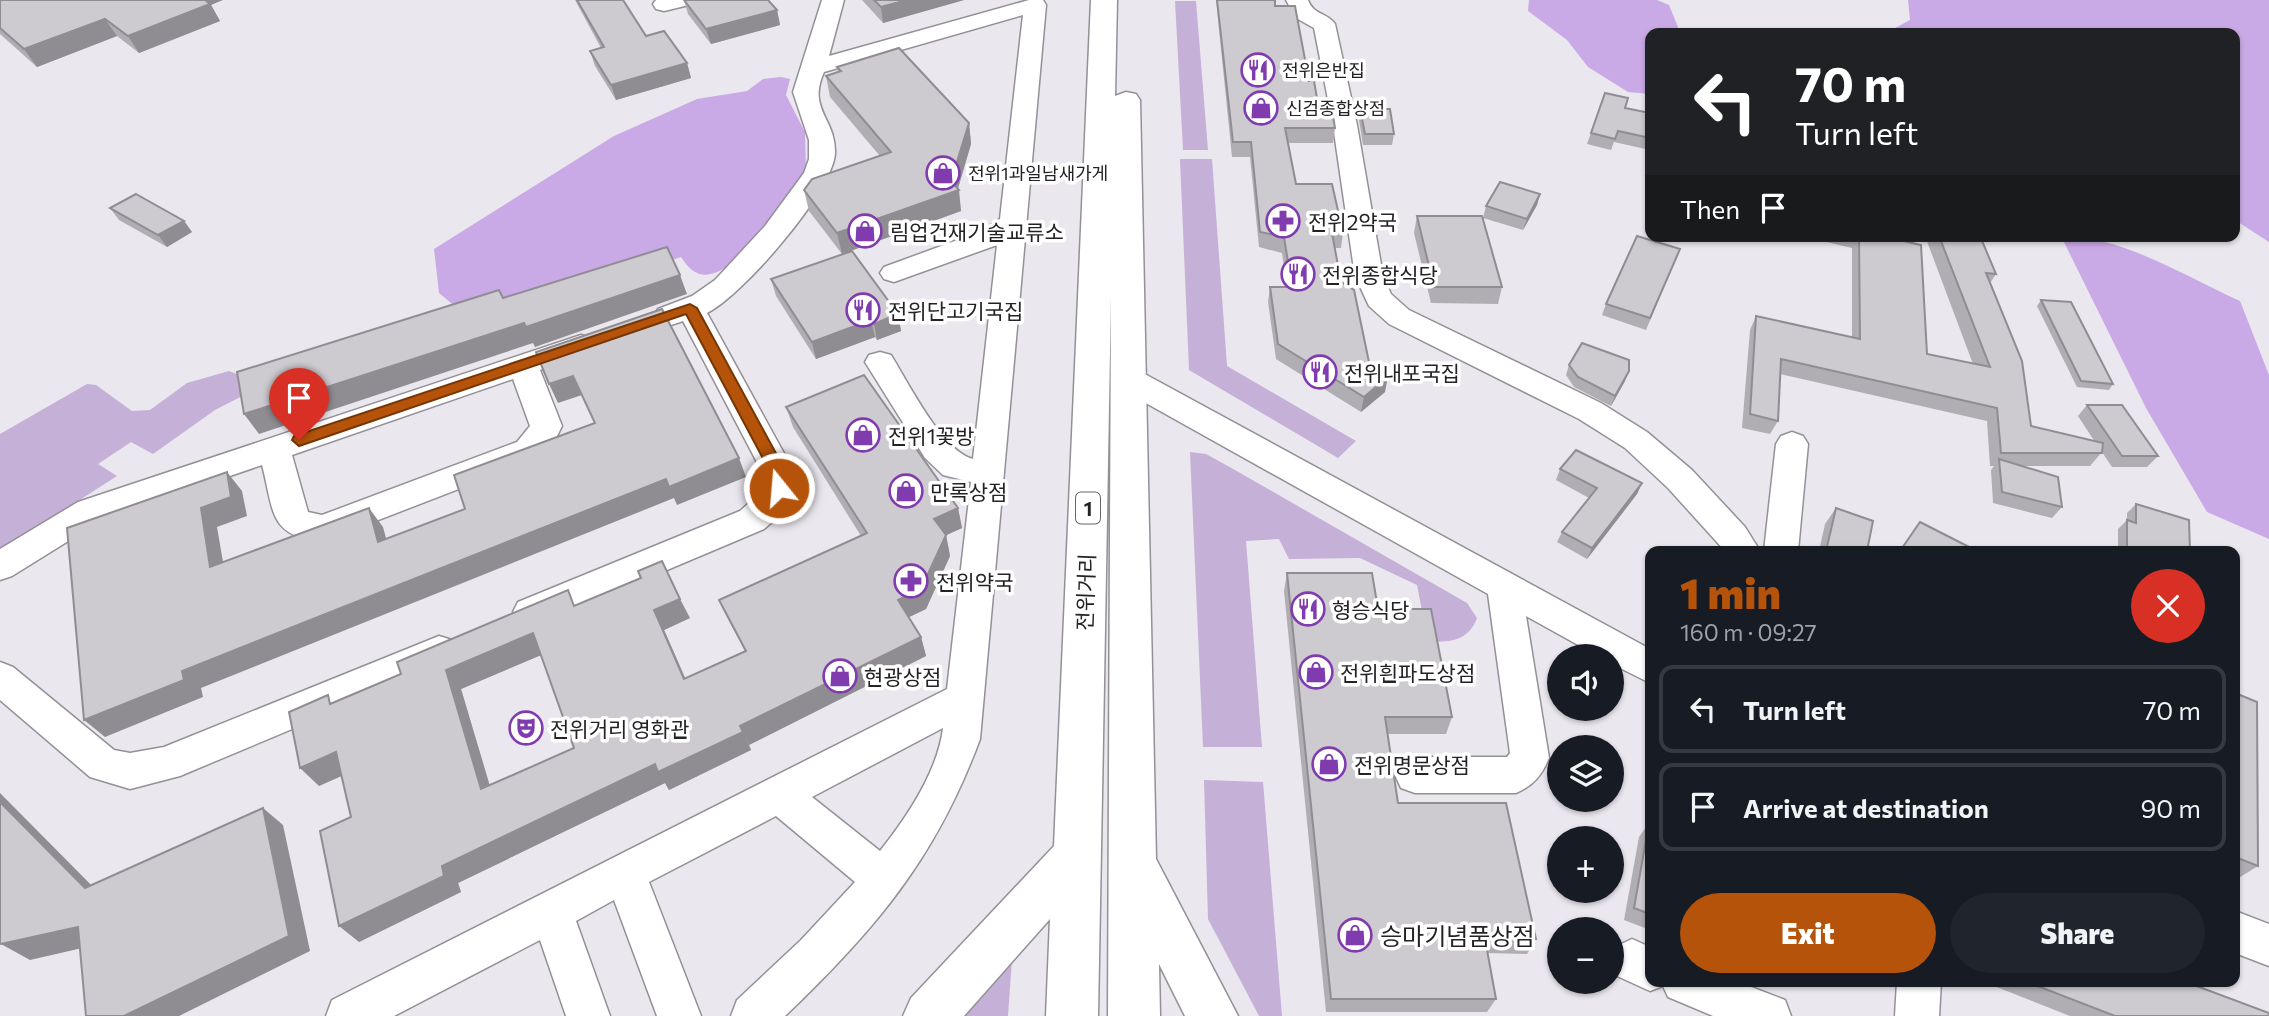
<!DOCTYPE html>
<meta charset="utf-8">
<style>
:root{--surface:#171b24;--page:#20242c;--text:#f1f3f6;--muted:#9ea1a6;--line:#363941;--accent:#b45309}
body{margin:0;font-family:Commissioner,"Noto Sans KR",sans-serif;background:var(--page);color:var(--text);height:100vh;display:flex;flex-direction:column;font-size:26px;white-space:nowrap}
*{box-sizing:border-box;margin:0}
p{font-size:23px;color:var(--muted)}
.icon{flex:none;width:38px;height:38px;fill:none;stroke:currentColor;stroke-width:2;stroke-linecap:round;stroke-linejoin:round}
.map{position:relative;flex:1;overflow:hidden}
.sheet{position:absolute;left:1645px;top:546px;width:595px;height:441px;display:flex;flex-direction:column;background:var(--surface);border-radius:14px;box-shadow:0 2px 5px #0004}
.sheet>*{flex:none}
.hud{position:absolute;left:1645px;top:28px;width:595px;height:214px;border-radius:14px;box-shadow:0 2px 5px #0004;background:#202124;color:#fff;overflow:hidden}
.fabs{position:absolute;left:1547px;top:644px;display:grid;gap:14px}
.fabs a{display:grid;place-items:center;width:77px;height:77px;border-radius:50%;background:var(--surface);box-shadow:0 2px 5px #0004;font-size:35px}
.pin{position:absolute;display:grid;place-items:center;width:60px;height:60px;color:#fff;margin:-72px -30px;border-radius:50% 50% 50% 0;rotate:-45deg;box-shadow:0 0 7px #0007}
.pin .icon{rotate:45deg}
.me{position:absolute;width:77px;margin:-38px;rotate:343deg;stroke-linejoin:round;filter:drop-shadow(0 0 5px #0008)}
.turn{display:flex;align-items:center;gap:24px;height:147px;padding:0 35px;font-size:32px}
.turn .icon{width:91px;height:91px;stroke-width:2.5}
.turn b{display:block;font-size:49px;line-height:60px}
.then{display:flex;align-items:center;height:66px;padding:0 35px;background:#0003;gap:14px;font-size:26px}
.round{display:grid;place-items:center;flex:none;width:74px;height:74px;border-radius:37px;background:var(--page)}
.headline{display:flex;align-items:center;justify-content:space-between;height:119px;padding:0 35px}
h1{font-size:42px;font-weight:800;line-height:52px;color:var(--accent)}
.cta{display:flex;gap:14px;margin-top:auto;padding:14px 35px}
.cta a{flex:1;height:80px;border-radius:42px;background:var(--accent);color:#fff;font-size:28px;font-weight:800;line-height:80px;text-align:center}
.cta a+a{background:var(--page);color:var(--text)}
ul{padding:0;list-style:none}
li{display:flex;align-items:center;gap:21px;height:88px;margin:0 14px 10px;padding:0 21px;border:4px solid var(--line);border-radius:14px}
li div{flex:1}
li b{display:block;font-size:26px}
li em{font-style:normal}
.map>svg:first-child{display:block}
</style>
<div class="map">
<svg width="2269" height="1016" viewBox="0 0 2269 1016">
<rect width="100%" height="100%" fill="#eae7ee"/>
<g fill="#c5b0d8">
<path d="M1175,1h21l12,149h-25z"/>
<path d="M1180,159h32l15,207 129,75 -18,17 -149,-88z"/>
<path d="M229,371l16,6 5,15 -35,18 -62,44 -22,-12 -33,22 19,12 -117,75v-117l87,-50 9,1 36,26 18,-1 37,-27z"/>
<path d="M1190,452l16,2 29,16 232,133 10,15c-8,22 -26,25 -49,23l-11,-56 -57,-27 -71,1 -10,-20 -33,2 16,206h-59z"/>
<path d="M1204,780l59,2 19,234h-23l-51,-97z"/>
<path d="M1012,959l-4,57h-48z"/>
</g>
<g fill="#caaae6">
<path d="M1529,0h128l12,5 9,22 -1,6h-27v61l-22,-2 -40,-25 -21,-27 -39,-29z"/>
<path d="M1908,0h361v242l-34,-22v-187h-349l24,-13z"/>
<path d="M781,77l9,2 -4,16 19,37 1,37 -13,28 -63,68c-22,14 -35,14 -49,-8l-136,46 -77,14 -29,-24 -5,-44 180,-113 83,-37 50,-8 16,-12z"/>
<path d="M2061,236c62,0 123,40 179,65l29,74v164l-62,-27 -61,-104z"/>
</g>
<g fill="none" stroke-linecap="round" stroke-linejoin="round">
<defs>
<g id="minor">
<path d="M656,0h36l-3,5 -25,6 -8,-2 -3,-5z"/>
<path d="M822,0h22l-15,56 200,-56h14l3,5 -66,734c-44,119 -104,190 -195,277h-54l6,-16 64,-60 54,-58 -79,-66 -127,66 52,134h-44l-43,-116 -38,21 34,95h-44l-26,-76 -146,76h-68l6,-16 615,-311 24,-207 -28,-7 -18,-17 -60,-96 4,-7 11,-3 11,3c17,27 51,96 82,104l24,-214 -103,37 -10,-3 -4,-6 4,-6 98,-36 18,-12 23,-204 -199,57c-17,38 12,46 11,81 -1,37 -94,144 -128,160l85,155c4,28 -7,44 -28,61l-220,93 -13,5 -13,-5 -5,-10 5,-10 222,-91 19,-17 1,-26 -77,-147 -15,5 -10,-3 -4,-7 4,-7 34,-13 23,-16 50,-54 39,-53 5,-14v-19l-16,-48zM943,728c-5,43 -36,89 -63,123l-68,-54z"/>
<path d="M1286,0h22c5,15 20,13 27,24l22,101 26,151 8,18 18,16 192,93 46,29 45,38 53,57 15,24h-35l-57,-63 -43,-40 -46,-29 -190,-95 -20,-18 -14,-30 -22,-151 -19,-97 -18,-10z"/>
<path d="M581,335l10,3 5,7 -5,7 -51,18 22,56 -10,20 -13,12 -215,83c-56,-3 -50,-31 -62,-76l-160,55 -90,56 -12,4v-31l78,-47zM513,379l17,47 -13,16 -195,73 -14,-3 -16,-57z"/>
<path d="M1130,369l11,3 509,277v34l-38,-19v-8h-14l-72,-40 23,142c-7,17 -16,28 -33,35h-101l-14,-5 -6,-13 6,-13 14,-5h92l3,-4 -22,-159 -369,-206 -4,-8 4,-8z"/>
<path d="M1792,432l11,4 5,8 -10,107h-34l12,-107 5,-8z"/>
<path d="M439,636l13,4 5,11 -5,11 -272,114 -50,13 -40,-12 -90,-77v-38l13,5 101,83 16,3 34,-6z"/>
<path d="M2235,911l34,13v42l-34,-13z"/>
<path d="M1632,939l18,8v35h88l47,18 6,16h-78l-45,-19 -5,-11 -13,5 -33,-15 -5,-12 5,-18z"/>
<path d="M1897,982h44l-2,34h-44z"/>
</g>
<path id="major" d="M1091,0h26l-2,96 11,-4 10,2 4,6 16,759 82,157h-53l-26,-52 1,52h-52l3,-720 -13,720h-52l4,-97 -86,97h-61l8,-18 143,-152z"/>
</defs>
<use href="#minor" stroke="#949097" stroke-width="3"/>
<use href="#major" stroke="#949097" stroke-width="3"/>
<use href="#minor" fill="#fff" fill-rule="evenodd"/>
<use href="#major" fill="#fff" fill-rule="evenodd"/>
</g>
<g fill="#b0aeb3" fill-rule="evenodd">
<path d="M0,0l211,5 9,16 -81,32 -22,-17 -80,31 -37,-33z"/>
<path d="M575,0h48l23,36 41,27 4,15 -75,22 -21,-34 -5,-15 11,-3z"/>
<path d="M684,0l93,10 3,15 -69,19 -23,-30z"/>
<path d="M862,0h102l-81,23z"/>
<path d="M1216,0h59v6l34,75 9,23 17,24 -2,15h-45l8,41 47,49 -2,15h-6l6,34 29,85 15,25 -24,20 -85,-53 -8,-57 2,-15h17l-5,-34 -23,-6 -9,-90h-18z"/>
<path d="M837,67l132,56 2,21 -13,45 3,22 -119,43 -33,-43 -5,-21 76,-34 -50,-59 -4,-21 12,-4z"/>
<path d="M1605,93l20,15 25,5v37l-36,-8 -3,8 -24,-6z"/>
<path d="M1360,109l34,25 -2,11h-29l-4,-25z"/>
<path d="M1540,194l-3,11 -14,25 -40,-12 3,-12z"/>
<path d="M110,208l74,13 8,11 -25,15 -48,-27z"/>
<path d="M1417,216l85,71 -4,17 -67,-1 -17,-70z"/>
<path d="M1801,236h81l45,118 46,10 -48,-128h55l16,38 -6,9 41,143 64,16 -17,-26 9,-11 71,51 -11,11h-35l-10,-15 -12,14h-67l39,41 -10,11 -59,-15 -2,-33 3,-4h-4l-3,-45 -207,-47 -2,47 -8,13 -28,-6 8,-98 6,-14 96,21v-89z"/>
<path d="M1680,249l-34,81 -44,-15 4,-11z"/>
<path d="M771,279l127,35 3,17 -24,9 -2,-3 -59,22 -40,-63z"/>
<path d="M2041,300l72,84 -4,6 -32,-3 -40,-81z"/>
<path d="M1569,365l56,16 -14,25 -37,-19 -8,-12z"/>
<path d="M786,407l172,101 4,20 -16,7 4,21 -24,53 -17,8 12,20 5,19 -177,89 2,5 -82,40 -4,-7 -207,100 3,9 -102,50 -8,-125 -9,-41 -23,10 15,-84 243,-97 113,13 -26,12 21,48 60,-27 -17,-32 -9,-19 142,-64 -68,-109zM541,655l33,93 -84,38 -29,-97z"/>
<path d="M1560,469l82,14 -5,11 -50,65 -30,-17 5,-10 27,-34 -33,-18z"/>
<path d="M2136,504l54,47h-72v-22l9,-9v-7z"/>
<path d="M1836,508l31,43h-48l6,-27z"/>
<path d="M1287,573l91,36 74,108 -6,17h-59l11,69 138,136 -9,15 -40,-1 9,46 -9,13h-161l-42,-421z"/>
<path d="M2235,693l23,173 -21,13 -2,-1z"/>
<path d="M1649,823l1,1v106l-26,-10 15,-83z"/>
<path d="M1989,982h197l83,34h-199l-81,-32z"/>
</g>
<g fill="#908d92">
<path d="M197,0h26l-12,5 9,16 -81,32 -11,-17z"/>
<path d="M907,0h57l-81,23 -2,-16z"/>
<path d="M777,10l3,15 -69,19 -5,-15z"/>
<path d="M105,19l12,17 -80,31 -13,-18z"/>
<path d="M687,63l4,15 -75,22 -5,-15z"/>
<path d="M969,123l2,21 -14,47 2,-1 2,21 -119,43 -5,-21 114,-52z"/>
<path d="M1540,194l-3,11 -14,25 4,-11z"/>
<path d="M184,221l8,11 -25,15 -9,-12z"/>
<path d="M680,275l7,19 -152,53 -2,-4 -274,91 -15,-20 280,-91z"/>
<path d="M898,314l3,17 -24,9 -3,-16z"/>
<path d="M871,320l4,17 -59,22 -4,-17z"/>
<path d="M1629,371l-4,10 -14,25 4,-10z"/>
<path d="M573,376l9,19 -24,8 -9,-19z"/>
<path d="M1388,377l-3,15 -24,20 3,-15z"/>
<path d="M739,458l7,19 -69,28 -3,-7 -473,190 2,9 -98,40 -21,-17 98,-49 484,-192z"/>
<path d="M227,472l15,19 5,25 -30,11 10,58 -17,-18 -9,-59z"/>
<path d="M1642,483l-5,11 -50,65 5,-11z"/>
<path d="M369,508l14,19 9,33 -14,-18z"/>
<path d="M958,508l4,20 -24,11 -4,-20z"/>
<path d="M946,535l4,21 -24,53 -23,11 -5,-20z"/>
<path d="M680,599l10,19 -26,12 30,68 -40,-88z"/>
<path d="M533,633l13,20 -85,36 35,118 -15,-18 -35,-119z"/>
<path d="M921,637l5,19 -177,89 -9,-19z"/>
<path d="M743,732l8,18 -82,40 -4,-7 -207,100 3,9 -102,50 -20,-16 103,-60 213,-102z"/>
<path d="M336,752l18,18 -35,16 -19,-18z"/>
<path d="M0,793l110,111 -25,-16 -85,-86z"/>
<path d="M263,808l20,17 27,126 -131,65h-55z"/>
<path d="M78,927l26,16 -74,17 -29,-16z"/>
</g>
<g fill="#cdcad0" stroke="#908d92" stroke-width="2" fill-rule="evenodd">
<path d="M0,0h205l5,4 -82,32 -23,-17 -81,30 -24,-21z"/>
<path d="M577,0h46l23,36 18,-5 23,32 -76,22 -21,-34 14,-4z"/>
<path d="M684,0h84l9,10 -71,19z"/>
<path d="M874,0h33l-26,7z"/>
<path d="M1217,0h58v6h20l14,75h5l4,23h13l4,24h-50l11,56h36l11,49h-11l9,49 13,8 16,77 18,10 -24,20 -86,-53 -8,-57h22l-8,-50 -24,-5 -9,-90h-18z"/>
<path d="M899,48l70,75 -18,58 8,9 -122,43 -33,-43 8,-11 79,-27 -65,-76 15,-5 -4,-4z"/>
<path d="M1605,93l23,5 -3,10 25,5v25l-32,-7 -3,8 -24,-6z"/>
<path d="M1360,109h30l4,25h-29z"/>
<path d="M1500,182l40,12 -13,25 -41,-13z"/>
<path d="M136,194l48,27 -26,14 -48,-27z"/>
<path d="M1417,216h65l20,71h-68z"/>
<path d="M1637,236l43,13 -30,69 -44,-14z"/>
<path d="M1859,236h23l39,9 6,109 63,13 -51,-131h41l16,38 -10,-1 36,88 9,65 72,17 -1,10h-101l-4,-45 -216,-49 -3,62 -28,-7 6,-98 104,23z"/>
<path d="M667,247l13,28 -154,52 -2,-4 -280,91 -7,-42 262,-82 4,8z"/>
<path d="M852,251l46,63 -24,10 -3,-4 -59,22 -41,-63z"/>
<path d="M2041,300l30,2 42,82 -32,-3z"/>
<path d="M662,309l77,149 -70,29 -3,-8 -484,192 2,9 -100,40 -17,-192 160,-56 4,25 -30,11 9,59 159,-59 9,34 87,-33 -11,-34 141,-52 -22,-47 -24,8 -13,-32z"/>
<path d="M1582,343l47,17v11l-14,25 -37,-19 -9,-12z"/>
<path d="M864,375l94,133 -24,11 12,16 -25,54 -23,11 23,37 -181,89 3,6 -85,40 -3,-8 -213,102 2,10 -105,50 -19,-95 31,-14 -15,-65 -36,16 -11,-56 39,-17 2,9 71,-30 -4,-12 171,-72 6,16 67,-28 -3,-7 24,-10 18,38 -26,11 30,69 62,-28 -27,-51 148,-67 -81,-126zM533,633l41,115 -93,41 -35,-119z"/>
<path d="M2087,405h35l36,51h-36z"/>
<path d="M1576,450l66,33 -50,65 -30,-16 35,-44 -37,-19z"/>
<path d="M1999,459l59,18 4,30 -60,-15z"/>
<path d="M2136,504l53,16 1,31h-63v-31l9,3z"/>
<path d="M1836,508l37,13 -6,30h-41z"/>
<path d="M1920,522l57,29h-77z"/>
<path d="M1287,573h85l6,36h53l21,108h-67l13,86h108l30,136h-51l11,60h-165z"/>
<path d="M2235,693l22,9 1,164 -23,-9z"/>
<path d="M0,802l85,86 178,-80 26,128 -165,80h-38l-8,-89 -77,17 -1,-1z"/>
<path d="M1649,823l1,1v90l-16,-6z"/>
<path d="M2027,982h159l83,31v3h-154z"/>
</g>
<path fill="#b45309" stroke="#753606" stroke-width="2" d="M690,304l7,4 87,160 3,20 -2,4h-11l-6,-24 -82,-154 -381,130 -6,2 -7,-6 2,-4z"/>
<defs>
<symbol id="restaurant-ring" viewBox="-11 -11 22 22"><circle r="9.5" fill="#fff" stroke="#803bae" stroke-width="1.5"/><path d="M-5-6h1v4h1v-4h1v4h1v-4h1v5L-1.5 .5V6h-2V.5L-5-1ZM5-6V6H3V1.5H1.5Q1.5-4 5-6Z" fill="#803bae"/></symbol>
<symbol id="shop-ring" viewBox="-11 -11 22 22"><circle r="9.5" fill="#fff" stroke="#803bae" stroke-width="1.5"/><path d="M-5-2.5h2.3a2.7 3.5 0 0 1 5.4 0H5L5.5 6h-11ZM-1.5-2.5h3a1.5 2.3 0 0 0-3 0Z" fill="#803bae"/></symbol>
<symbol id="pharmacy-ring" viewBox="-11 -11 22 22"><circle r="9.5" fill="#fff" stroke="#803bae" stroke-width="1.5"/><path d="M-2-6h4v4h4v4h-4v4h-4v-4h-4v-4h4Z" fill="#803bae"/></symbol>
<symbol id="theatre-ring" viewBox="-11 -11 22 22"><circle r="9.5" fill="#fff" stroke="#803bae" stroke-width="1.5"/><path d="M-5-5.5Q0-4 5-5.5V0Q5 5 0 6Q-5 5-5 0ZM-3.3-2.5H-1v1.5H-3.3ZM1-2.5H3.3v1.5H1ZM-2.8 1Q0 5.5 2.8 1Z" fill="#803bae"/></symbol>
</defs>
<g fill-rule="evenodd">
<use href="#restaurant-ring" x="1239" y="51" width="38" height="38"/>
<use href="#shop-ring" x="1242" y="89" width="38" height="38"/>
<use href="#shop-ring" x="924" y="154" width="38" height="38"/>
<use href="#pharmacy-ring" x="1264" y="202" width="38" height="38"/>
<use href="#shop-ring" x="846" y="212" width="38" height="38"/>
<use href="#restaurant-ring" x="1279" y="255" width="38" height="38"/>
<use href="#restaurant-ring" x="844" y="291" width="38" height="38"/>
<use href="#restaurant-ring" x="1301" y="353" width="38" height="38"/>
<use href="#shop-ring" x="844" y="416" width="38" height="38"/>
<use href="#shop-ring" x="887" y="472" width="38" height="38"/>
<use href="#pharmacy-ring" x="892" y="562" width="38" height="38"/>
<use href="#restaurant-ring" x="1289" y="590" width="38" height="38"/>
<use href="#shop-ring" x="1297" y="653" width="38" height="38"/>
<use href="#shop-ring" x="821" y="657" width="38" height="38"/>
<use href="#theatre-ring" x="507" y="709" width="38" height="38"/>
<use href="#shop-ring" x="1310" y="745" width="38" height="38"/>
<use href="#shop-ring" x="1336" y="916" width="38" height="38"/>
</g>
<g text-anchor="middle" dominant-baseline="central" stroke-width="7" stroke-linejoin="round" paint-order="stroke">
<g font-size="18" fill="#232224" stroke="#fff" text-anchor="start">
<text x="1282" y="70">전위은반집</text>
<text x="1286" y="108">신검종합상점</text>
<text x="968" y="173">전위1과일남새가게</text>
</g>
<rect fill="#fff" stroke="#656466" stroke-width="2" x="1076" y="492.5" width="24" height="31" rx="5"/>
<g font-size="19" font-weight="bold" fill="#232224">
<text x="1088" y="508">1</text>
</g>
<g font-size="21" fill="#232224" stroke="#fff" text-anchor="start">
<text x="1308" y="221">전위2약국</text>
<text x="890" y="231">림업건재기술교류소</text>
<text x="1322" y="274">전위종합식당</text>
<text x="888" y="310">전위단고기국집</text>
<text x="1344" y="372">전위내포국집</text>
<text x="888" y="435">전위1꽃방</text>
<text x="930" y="491">만록상점</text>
<text x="936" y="581">전위약국</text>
<text x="1332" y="609">형승식당</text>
<text x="1340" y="672">전위흰파도상점</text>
<text x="864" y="676">현광상점</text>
<text x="550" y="728">전위거리 영화관</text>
<text x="1354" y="764">전위명문상점</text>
</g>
<g font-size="21" fill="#232224" stroke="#fff">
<text transform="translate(1085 592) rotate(-88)">전위거리</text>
</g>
<g font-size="24" fill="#232224" stroke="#fff" text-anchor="start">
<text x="1380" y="935">승마기념품상점</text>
</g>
</g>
</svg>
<div class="fabs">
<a><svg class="icon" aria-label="sound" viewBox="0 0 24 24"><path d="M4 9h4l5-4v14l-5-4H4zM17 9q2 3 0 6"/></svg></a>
<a><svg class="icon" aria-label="layers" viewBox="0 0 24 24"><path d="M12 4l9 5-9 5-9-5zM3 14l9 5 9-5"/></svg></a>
<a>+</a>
<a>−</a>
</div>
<div class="pin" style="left:299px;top:440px;background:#d93025"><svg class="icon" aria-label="arrive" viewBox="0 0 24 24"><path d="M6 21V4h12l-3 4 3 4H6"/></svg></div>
<svg class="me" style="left:779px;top:488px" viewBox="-20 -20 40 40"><circle r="17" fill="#b45309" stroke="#fff" stroke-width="3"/><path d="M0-11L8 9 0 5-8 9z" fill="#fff"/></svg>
<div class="hud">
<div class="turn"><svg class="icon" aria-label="left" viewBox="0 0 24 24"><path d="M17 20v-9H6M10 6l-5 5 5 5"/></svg><div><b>70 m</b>Turn left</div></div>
<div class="then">Then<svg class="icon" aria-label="arrive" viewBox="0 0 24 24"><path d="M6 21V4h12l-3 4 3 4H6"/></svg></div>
</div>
<section class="sheet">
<div class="headline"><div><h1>1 min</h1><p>160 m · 09:27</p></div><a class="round" style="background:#d93025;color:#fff"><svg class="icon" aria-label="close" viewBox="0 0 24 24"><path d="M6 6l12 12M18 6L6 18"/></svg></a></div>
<ul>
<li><svg class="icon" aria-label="left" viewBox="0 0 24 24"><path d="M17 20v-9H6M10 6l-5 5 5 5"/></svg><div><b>Turn left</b></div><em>70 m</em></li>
<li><svg class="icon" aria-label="arrive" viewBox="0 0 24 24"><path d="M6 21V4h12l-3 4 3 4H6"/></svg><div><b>Arrive at destination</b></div><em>90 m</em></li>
</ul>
<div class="cta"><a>Exit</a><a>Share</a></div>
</section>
</div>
